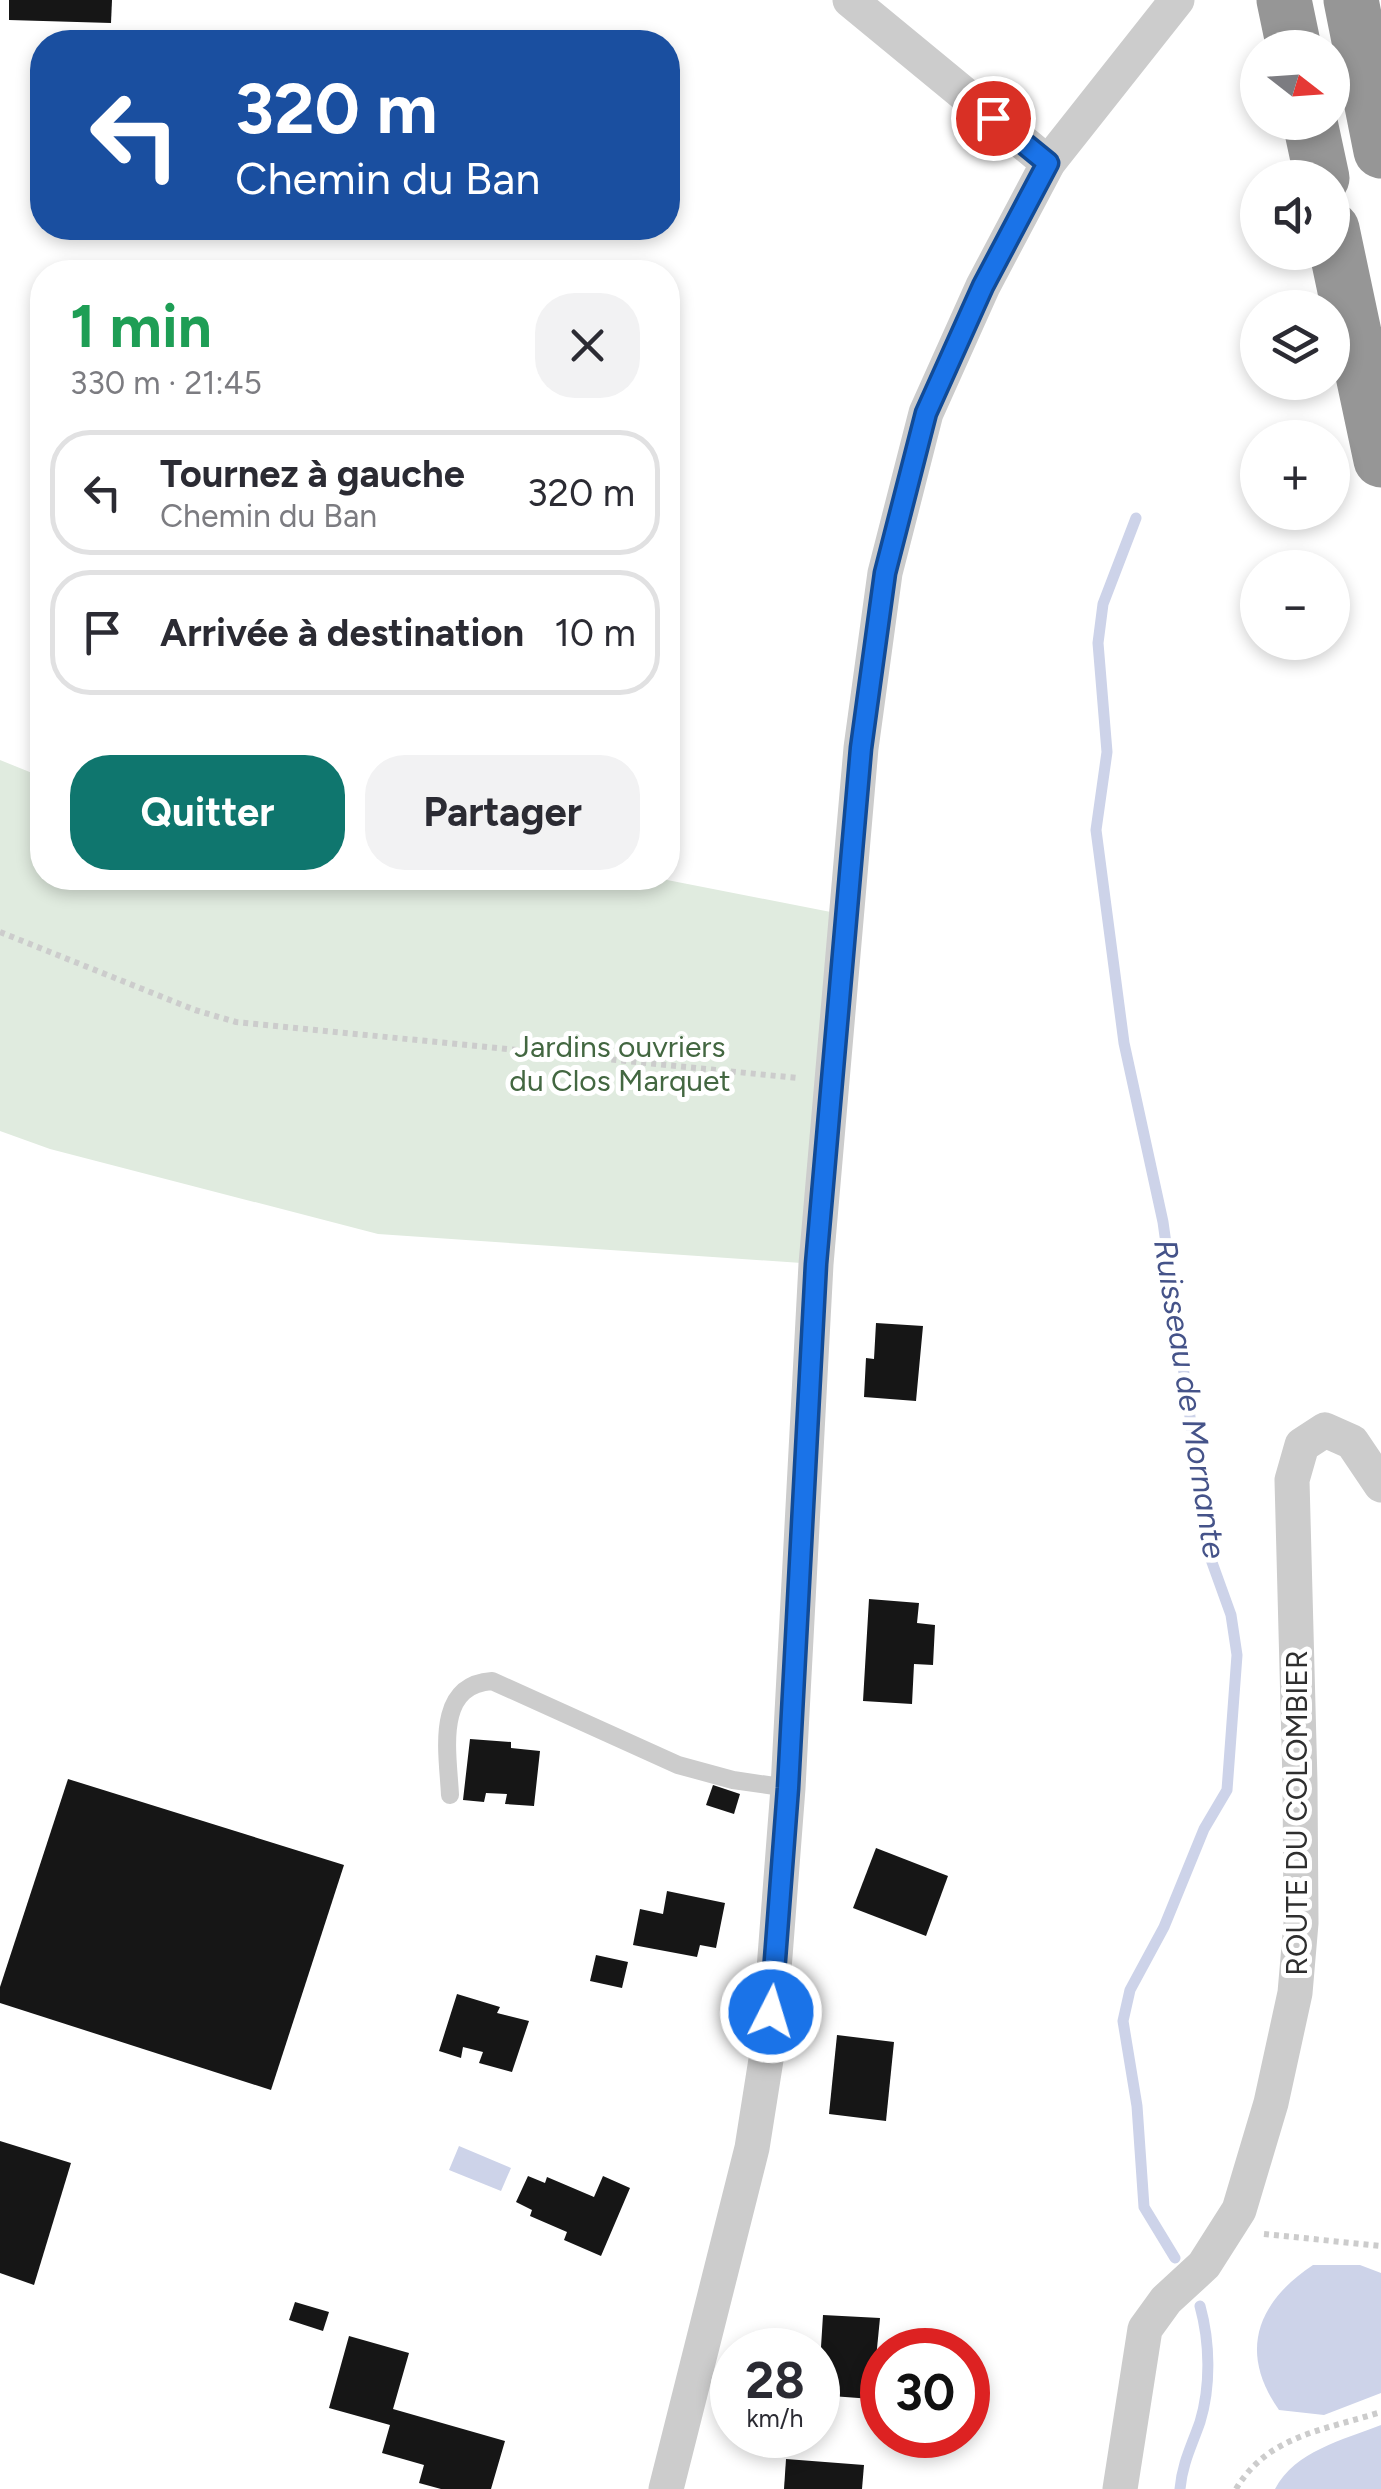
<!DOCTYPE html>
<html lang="fr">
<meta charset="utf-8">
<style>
:root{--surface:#fff;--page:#f2f2f3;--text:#2b2b33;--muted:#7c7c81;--line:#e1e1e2;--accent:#0f766e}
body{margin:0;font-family:Figtree,sans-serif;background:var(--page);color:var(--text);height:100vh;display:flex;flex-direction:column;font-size:38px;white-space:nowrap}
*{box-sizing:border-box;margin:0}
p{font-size:32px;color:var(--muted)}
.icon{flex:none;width:55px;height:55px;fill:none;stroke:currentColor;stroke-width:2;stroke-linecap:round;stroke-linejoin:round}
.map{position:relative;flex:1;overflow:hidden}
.panel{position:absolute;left:30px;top:260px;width:650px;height:630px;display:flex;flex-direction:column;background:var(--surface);border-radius:40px;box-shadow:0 5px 15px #0003}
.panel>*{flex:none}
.top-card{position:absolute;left:30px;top:30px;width:650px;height:210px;border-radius:40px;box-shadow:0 5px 15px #0003;background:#1a4fa0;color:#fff;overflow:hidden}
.needle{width:65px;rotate:107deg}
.buttons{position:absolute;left:1240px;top:30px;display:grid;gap:20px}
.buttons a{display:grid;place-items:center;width:110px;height:110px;border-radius:50%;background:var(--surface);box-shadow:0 5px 15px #0003;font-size:50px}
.speed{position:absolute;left:710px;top:2328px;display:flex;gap:20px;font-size:50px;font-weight:700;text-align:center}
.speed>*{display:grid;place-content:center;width:130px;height:130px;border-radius:50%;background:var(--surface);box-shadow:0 5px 15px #0003;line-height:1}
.speed small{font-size:25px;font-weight:400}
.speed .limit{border:15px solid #d22;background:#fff;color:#111}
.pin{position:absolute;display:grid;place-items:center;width:85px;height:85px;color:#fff;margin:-42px;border:5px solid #fff;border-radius:50%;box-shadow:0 2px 10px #0007}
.me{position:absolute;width:110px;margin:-55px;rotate:5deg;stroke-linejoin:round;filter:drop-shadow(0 0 8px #0008)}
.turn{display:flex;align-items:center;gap:35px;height:210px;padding:0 40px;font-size:45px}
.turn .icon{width:130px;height:130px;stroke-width:2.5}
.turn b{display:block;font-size:70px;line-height:85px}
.round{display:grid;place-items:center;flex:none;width:105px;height:105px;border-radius:40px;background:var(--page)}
.head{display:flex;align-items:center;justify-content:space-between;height:170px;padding:0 40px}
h1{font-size:60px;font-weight:700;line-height:75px;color:#1e9e55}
.action{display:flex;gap:20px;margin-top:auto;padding:20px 40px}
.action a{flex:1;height:115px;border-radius:40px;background:var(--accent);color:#fff;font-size:40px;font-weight:700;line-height:115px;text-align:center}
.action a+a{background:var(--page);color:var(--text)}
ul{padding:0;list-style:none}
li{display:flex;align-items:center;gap:30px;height:125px;margin:0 20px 15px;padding:0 20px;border:5px solid var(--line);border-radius:40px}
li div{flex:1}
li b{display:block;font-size:38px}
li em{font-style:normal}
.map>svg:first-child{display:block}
</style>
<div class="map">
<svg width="1381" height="2489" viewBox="0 0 1381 2489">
<rect width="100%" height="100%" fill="#fff"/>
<path fill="#e0ebdf" d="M0,760l42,17v101h615l189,37 -30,349 -438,-30 -328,-85 -50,-18z"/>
<g fill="#cdd3e9">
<path d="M459,2146l52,22 -10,23 -52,-21z"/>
<path d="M1313,2265h47l21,8v120l-57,22 -45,-5c-41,-58 -22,-108 34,-145z"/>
<path d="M1381,2425v64h-106c20,-38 68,-49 106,-64z"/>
</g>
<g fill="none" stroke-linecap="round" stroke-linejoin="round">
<g stroke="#cdd3e9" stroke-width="11">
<path d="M1136,518l-33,86 -5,39 9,109 -11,78 28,213 39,179 46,332 22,61 6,40 -10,135 -23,39 -40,98 -34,63 -7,31 14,85 7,101 31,51"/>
<path d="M1180,2489c2,-25 12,-44 20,-67 11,-36 10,-80 0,-116"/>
</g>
</g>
<g fill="#161616">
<path d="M9,0h103l-1,23 -102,-3z"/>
<path d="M876,1323l47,3 -7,75 -52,-4 2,-39 8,1z"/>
<path d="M869,1599l50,4 -2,20 18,2 -2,40 -19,-1 -2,40 -49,-3z"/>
<path d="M470,1739l41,3v6l29,3 -6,55 -29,-2 2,-10 -21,-1 -2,9 -21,-2z"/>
<path d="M68,1779l276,86 -73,225 -271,-87v-16z"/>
<path d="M713,1785l27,9 -6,20 -28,-9z"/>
<path d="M876,1848l72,28 -22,60 -73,-28z"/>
<path d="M667,1891l58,12 -9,45 -16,-3 -3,12 -64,-12 7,-36 23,5z"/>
<path d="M596,1955l32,7 -6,26 -32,-7z"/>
<path d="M457,1994l43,13 -3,6 32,8 -17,51 -33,-9 4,-11 -20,-5 -2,11 -22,-7z"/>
<path d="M837,2035l57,7 -8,79 -57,-7z"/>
<path d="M0,2141l71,22 -37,122 -34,-12z"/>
<path d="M528,2176l17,7 2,-6 47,20 9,-21 27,12 -29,68 -37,-16 3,-8 -37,-16 2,-6 -16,-8z"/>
<path d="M295,2302l34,10 -6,19 -34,-11z"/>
<path d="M823,2315l57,3 -8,81 -54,-4z"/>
<path d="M349,2336l60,17 -16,56 112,32 -14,48h-50l-22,-6 5,-18 -42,-12 8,-28 -61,-17z"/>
<path d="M786,2459l78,6 -2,24h-78z"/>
</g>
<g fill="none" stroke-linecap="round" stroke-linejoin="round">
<g stroke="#ccc" stroke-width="6" stroke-dasharray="5 5" stroke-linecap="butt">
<path d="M0,932l195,78 41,12 561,56"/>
<path d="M1264,2234l117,12"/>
<path d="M1236,2489c32,-54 89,-59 145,-77"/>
</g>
<path stroke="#ccc" stroke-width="18" d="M450,1795c-2,-42 -16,-110 42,-114l186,84 55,15 55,8"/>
<g stroke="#ccc" stroke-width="35">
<path d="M850,0l198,163"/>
<path d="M666,2489l86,-341 16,-101 20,-259 28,-524 45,-516 24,-175 41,-160 57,-127 65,-123 129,-163"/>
<path d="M1120,2489l25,-160 21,-29 38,-35 35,-55 32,-107 24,-110 6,-70 -1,-141 -8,-302 10,-35 23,-15 27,12 29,43"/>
</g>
<g stroke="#969696" stroke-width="55">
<path d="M1284,0l10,48"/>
<path d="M1351,0l30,151"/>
<path d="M1310,122l12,56"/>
<path d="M1332,229l49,231"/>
</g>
</g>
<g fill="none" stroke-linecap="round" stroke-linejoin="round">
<defs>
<path id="route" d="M771,2012l17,-224 28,-524 45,-516 24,-175 41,-160 57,-127 65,-123 -55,-45"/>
</defs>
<use href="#route" stroke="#114b97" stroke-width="25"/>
<use href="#route" stroke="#1a73e8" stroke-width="18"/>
</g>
<g text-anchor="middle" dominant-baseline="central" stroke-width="10" stroke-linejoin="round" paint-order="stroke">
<g font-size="30" fill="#436741" stroke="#fff">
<text x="620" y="1046">Jardins ouvriers<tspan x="620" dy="34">du Clos Marquet</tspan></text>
</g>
<g font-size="30" fill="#2f2f2f" stroke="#fff">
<text transform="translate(1296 1813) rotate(-90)">ROUTE DU COLOMBIER</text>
</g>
<g font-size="32" font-style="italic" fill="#455389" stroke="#fff">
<text transform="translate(1190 1399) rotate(81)">Ruisseau de Mornante</text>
</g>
</g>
</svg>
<div class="buttons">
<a><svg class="needle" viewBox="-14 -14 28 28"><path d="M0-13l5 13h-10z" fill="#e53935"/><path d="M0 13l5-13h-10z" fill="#7c7c81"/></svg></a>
<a><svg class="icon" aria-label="sound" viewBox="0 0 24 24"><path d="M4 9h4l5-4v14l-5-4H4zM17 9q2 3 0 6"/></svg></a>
<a><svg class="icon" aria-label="layers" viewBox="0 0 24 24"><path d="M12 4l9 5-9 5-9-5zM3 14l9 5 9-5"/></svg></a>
<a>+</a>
<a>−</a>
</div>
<div class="speed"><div>28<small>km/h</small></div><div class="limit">30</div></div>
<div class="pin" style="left:993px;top:118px;background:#d93025"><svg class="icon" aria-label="arrive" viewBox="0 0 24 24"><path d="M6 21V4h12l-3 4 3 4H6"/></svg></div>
<svg class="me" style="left:771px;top:2012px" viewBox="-20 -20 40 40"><circle r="17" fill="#1a73e8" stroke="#fff" stroke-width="3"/><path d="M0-11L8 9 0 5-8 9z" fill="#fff"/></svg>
<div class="top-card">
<div class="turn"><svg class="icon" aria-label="left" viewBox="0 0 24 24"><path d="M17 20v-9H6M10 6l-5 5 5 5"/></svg><div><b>320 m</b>Chemin du Ban</div></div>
</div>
<section class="panel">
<div class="head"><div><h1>1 min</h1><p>330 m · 21:45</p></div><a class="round"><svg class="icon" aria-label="close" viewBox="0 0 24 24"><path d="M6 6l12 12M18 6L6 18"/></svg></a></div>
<ul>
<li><svg class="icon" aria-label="left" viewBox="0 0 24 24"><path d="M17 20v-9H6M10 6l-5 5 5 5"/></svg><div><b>Tournez à gauche</b><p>Chemin du Ban</p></div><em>320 m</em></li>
<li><svg class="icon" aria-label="arrive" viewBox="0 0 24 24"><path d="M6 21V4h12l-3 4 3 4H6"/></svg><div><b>Arrivée à destination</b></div><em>10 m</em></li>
</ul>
<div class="action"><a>Quitter</a><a>Partager</a></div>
</section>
</div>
